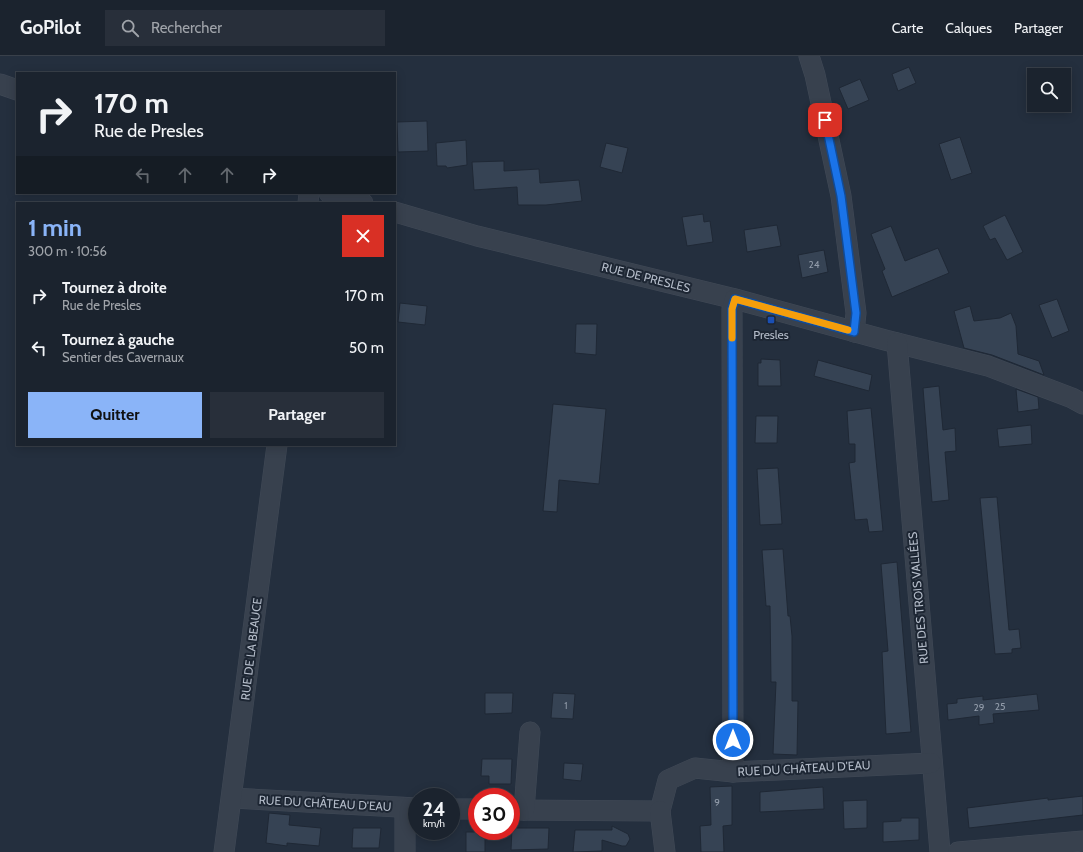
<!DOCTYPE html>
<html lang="fr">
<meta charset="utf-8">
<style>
:root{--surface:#1b232e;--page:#282f3a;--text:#f1f3f6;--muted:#a0a4aa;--line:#39404a;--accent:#8ab4f8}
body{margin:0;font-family:Cabin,sans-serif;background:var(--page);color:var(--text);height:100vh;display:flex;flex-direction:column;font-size:15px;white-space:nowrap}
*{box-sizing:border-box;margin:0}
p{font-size:13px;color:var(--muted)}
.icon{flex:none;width:22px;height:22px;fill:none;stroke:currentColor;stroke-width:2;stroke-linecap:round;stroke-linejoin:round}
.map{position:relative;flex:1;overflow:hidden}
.details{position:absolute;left:16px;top:146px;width:380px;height:244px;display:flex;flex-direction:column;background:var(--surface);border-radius:0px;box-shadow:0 2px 10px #0003,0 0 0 1px var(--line)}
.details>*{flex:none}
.banner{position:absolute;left:16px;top:16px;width:380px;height:122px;border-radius:0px;box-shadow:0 2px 10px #0003,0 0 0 1px var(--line);background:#1b232e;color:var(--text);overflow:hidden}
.fabs{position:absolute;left:1027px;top:12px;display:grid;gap:8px}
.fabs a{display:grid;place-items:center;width:44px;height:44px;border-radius:0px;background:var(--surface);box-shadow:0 2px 10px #0003,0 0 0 1px var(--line);font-size:20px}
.speed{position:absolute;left:408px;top:732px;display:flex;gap:8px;font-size:20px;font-weight:700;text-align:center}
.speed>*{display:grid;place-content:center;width:52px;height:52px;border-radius:50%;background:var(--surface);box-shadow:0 2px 10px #0003,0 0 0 1px var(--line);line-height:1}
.speed small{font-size:10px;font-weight:400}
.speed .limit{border:6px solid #d22;background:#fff;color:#111}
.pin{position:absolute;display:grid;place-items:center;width:34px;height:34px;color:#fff;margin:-17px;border-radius:8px;box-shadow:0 2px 6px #0006}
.me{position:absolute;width:44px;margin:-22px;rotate:0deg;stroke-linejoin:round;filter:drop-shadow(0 0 3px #0008)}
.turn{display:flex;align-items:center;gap:14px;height:84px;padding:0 12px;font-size:18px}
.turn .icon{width:52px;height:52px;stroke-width:2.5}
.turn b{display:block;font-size:28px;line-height:34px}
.lanes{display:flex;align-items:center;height:38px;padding:0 12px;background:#0003;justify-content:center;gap:20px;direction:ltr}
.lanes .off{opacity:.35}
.round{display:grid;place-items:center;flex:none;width:42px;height:42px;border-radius:0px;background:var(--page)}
.headline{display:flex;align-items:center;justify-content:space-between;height:68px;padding:0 12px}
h1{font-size:24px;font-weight:800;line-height:30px;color:var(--accent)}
.primary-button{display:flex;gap:8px;margin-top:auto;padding:8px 12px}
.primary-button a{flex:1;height:46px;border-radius:0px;background:var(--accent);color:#111;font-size:16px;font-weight:800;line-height:46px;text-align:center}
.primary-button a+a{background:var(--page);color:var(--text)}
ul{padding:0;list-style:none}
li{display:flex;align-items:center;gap:12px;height:52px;padding:0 12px}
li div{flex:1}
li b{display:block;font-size:15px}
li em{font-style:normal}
header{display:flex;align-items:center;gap:24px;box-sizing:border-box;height:56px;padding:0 20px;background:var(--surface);border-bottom:1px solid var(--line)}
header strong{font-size:19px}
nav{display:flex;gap:22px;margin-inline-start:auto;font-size:14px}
.search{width:280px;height:36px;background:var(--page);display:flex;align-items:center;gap:10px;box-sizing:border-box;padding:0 14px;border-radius:0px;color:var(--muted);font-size:15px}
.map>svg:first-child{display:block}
</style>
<header>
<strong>GoPilot</strong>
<div class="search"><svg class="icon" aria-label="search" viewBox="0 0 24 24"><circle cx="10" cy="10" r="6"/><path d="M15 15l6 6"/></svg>Rechercher</div>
<nav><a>Carte</a><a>Calques</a><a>Partager</a></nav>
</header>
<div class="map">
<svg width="1083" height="796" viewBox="0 0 1083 796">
<rect width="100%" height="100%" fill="#242f3e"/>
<g fill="#364354" stroke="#1f2835">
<path d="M909,11l7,16 -18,8 -6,-17z"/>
<path d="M860,23l9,21 -21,9 -9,-21z"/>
<path d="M427,65l1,30 -30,1 -1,-30z"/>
<path d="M960,81l12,36 -21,7 -12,-36z"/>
<path d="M466,84l1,25 -20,3 -1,-2h-9l-1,-23z"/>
<path d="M606,87l22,5 -6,25 -22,-6z"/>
<path d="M504,105v10l35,-2 1,14 39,-3 3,21 -36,4h-28l-1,-18 -43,3 -2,-28z"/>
<path d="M703,158l1,8 6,-1 3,21 -26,4 -5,-29z"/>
<path d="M1005,159l18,37 -16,8 -12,-22 -5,2 -7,-14z"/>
<path d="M777,169l4,21 -34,6 -3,-22z"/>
<path d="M891,170l14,35 33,-13 11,25 -57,24 -10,-26 3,-2 -14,-35z"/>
<path d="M824,194l4,22 -26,6 -4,-23z"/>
<path d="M1057,243l12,32 -17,7 -13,-33z"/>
<path d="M400,247l27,3 -2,19 -27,-3z"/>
<path d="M970,250l4,15 26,-3 11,-5 5,13 2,28 21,7 5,14 -52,-20 -28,-7 -10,-37z"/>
<path d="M576,268h21l-1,31 -21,-2z"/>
<path d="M761,303l19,1 1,26h-23v-23h3z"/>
<path d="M818,304l54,15 -3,16 -55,-15z"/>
<path d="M939,330l4,44 12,-2 1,23 -11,1 4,48 -17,2 -9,-114z"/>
<path d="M1016,333l22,8 1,12 -21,3z"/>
<path d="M553,348l53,5 -7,75 -40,-4 -2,32 -14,-1z"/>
<path d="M871,352l12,123 -14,1 -2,-13 -12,1 -6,-57 6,-1v-18h-6l-2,-33z"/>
<path d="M756,360h22l-1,27h-22z"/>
<path d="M1031,369l1,19 -33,3 -2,-18z"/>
<path d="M778,412l4,56 -22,1 -3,-56z"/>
<path d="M997,441l12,133 10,-1 2,19 -9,1v4l-17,1 -15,-156z"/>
<path d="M783,493l5,67h2l2,20v65h6l-1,54 -24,-1 3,-72h-5l-1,-76h-4l-4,-56z"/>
<path d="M897,506l14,170 -25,2 -4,-82 6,-1 -7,-87z"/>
<path d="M485,637h28l-1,20 -27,1z"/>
<path d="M553,637l22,1 -2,25 -22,-1z"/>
<path d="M1037,638l2,16 -46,4 1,9 -15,2v-9l-31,4 -1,-16 10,-1v-4l26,-3v4z"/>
<path d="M482,703h30l-1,25h-22v-8h-8z"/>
<path d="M564,707l19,1 -2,17 -18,-2z"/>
<path d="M732,730v39l-9,1 1,26h-23l-1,-26 11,-1 -1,-38z"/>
<path d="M823,731l1,22 -64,3v-20z"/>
<path d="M1083,740v19l-114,13 -2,-20 81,-10v2z"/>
<path d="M867,744v28l-23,1 -1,-28z"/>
<path d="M269,757l21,2 -1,10 32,3 -2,18 -32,-3v3l-21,-3z"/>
<path d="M901,762h18v22l-36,2v-20l18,-1z"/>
<path d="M612,770l16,8 2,5 -4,7h-4l-20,-6v11l-29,1 2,-22h37z"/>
<path d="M353,772h28l-2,20h-27z"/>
<path d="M512,772h37l-1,21 -37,1z"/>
<rect x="466" y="776" width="19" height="20"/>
</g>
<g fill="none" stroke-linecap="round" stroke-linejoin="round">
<defs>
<g id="minor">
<path d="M809,0l6,19 26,121 15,117 -2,19"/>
<path d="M0,28l17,6"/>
<path d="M329,137l34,10"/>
<path d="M308,147l1,-10"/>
<path d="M395,156l82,24 258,63 150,41 103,26 84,32 11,6"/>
<path d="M897,287l43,509"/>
<path d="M733,716l-1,-463 3,-10"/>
<path d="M232,742l185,10"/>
<path d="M451,753h26"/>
<path d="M511,754l149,1 8,-31 27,-12 38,4 198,-9"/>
<path d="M524,754l6,-78"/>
<path d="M660,755l5,41"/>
<path d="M224,796l53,-407"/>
<path d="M405,796v-44"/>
<path d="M958,796l125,-11"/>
</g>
</defs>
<use href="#minor" stroke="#414a57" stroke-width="21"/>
<use href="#minor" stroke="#38414e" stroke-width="20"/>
</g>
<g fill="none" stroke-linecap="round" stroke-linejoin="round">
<defs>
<path id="route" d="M733,684l-1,-431 3,-10 119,33 2,-19 -15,-117 -16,-76"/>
</defs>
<use href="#route" stroke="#114b97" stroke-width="10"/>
<use href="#route" stroke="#1a73e8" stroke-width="7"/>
<path stroke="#f59e0b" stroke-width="7" d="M732,282v-29l3,-10 113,31"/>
</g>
<rect fill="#1a4fb4" stroke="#1d2633" stroke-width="1.5" x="767" y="260" width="8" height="8" rx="2"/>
<g text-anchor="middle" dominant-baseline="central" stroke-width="4" stroke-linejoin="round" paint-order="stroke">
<g font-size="10" fill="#929caa">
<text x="814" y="208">24</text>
<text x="566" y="649">1</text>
<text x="1000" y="650">25</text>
<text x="979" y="651">29</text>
<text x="717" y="746">9</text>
</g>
<g font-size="12" fill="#b4bcc9" stroke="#1d2633">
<text transform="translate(646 221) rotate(14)">RUE DE PRESLES</text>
<text transform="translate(918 542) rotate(-95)">RUE DES TROIS VALLÉES</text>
<text transform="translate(251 593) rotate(-83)">RUE DE LA BEAUCE</text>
<text transform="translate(804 712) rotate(-3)">RUE DU CHÂTEAU D'EAU</text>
<text transform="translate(325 747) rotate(3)">RUE DU CHÂTEAU D'EAU</text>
</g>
<g font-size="12" fill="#b4bcc9" stroke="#1d2633">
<text x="771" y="278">Presles</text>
</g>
</g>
</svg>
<div class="fabs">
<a><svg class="icon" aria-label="search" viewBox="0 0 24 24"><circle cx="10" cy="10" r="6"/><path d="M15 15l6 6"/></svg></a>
</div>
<div class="speed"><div>24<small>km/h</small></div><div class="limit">30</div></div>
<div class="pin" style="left:825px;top:64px;background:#d93025"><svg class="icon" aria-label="arrive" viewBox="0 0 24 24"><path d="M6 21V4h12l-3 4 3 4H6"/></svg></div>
<svg class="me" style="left:733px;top:684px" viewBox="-20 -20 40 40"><circle r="17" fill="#1a73e8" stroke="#fff" stroke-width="3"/><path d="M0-11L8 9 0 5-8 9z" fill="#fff"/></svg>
<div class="banner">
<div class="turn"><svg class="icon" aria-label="right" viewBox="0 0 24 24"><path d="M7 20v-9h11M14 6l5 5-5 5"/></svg><div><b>170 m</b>Rue de Presles</div></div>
<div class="lanes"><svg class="icon off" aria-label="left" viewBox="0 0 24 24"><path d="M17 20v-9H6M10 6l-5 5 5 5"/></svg><svg class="icon off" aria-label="ahead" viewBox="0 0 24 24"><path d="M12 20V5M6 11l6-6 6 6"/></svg><svg class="icon off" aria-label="ahead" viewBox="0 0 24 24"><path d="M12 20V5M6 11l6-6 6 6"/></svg><svg class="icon" aria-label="right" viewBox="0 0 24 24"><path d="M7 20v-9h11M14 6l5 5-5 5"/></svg></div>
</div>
<section class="details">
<div class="headline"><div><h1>1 min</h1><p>300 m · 10:56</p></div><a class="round" style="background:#d93025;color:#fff"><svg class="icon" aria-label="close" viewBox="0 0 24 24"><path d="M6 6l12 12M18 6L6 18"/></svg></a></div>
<ul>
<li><svg class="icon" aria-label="right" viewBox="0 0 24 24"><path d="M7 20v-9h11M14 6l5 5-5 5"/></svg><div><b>Tournez à droite</b><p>Rue de Presles</p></div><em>170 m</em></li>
<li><svg class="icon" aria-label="left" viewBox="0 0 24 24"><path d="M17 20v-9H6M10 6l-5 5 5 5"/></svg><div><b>Tournez à gauche</b><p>Sentier des Cavernaux</p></div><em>50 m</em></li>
</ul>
<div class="primary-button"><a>Quitter</a><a>Partager</a></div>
</section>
</div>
